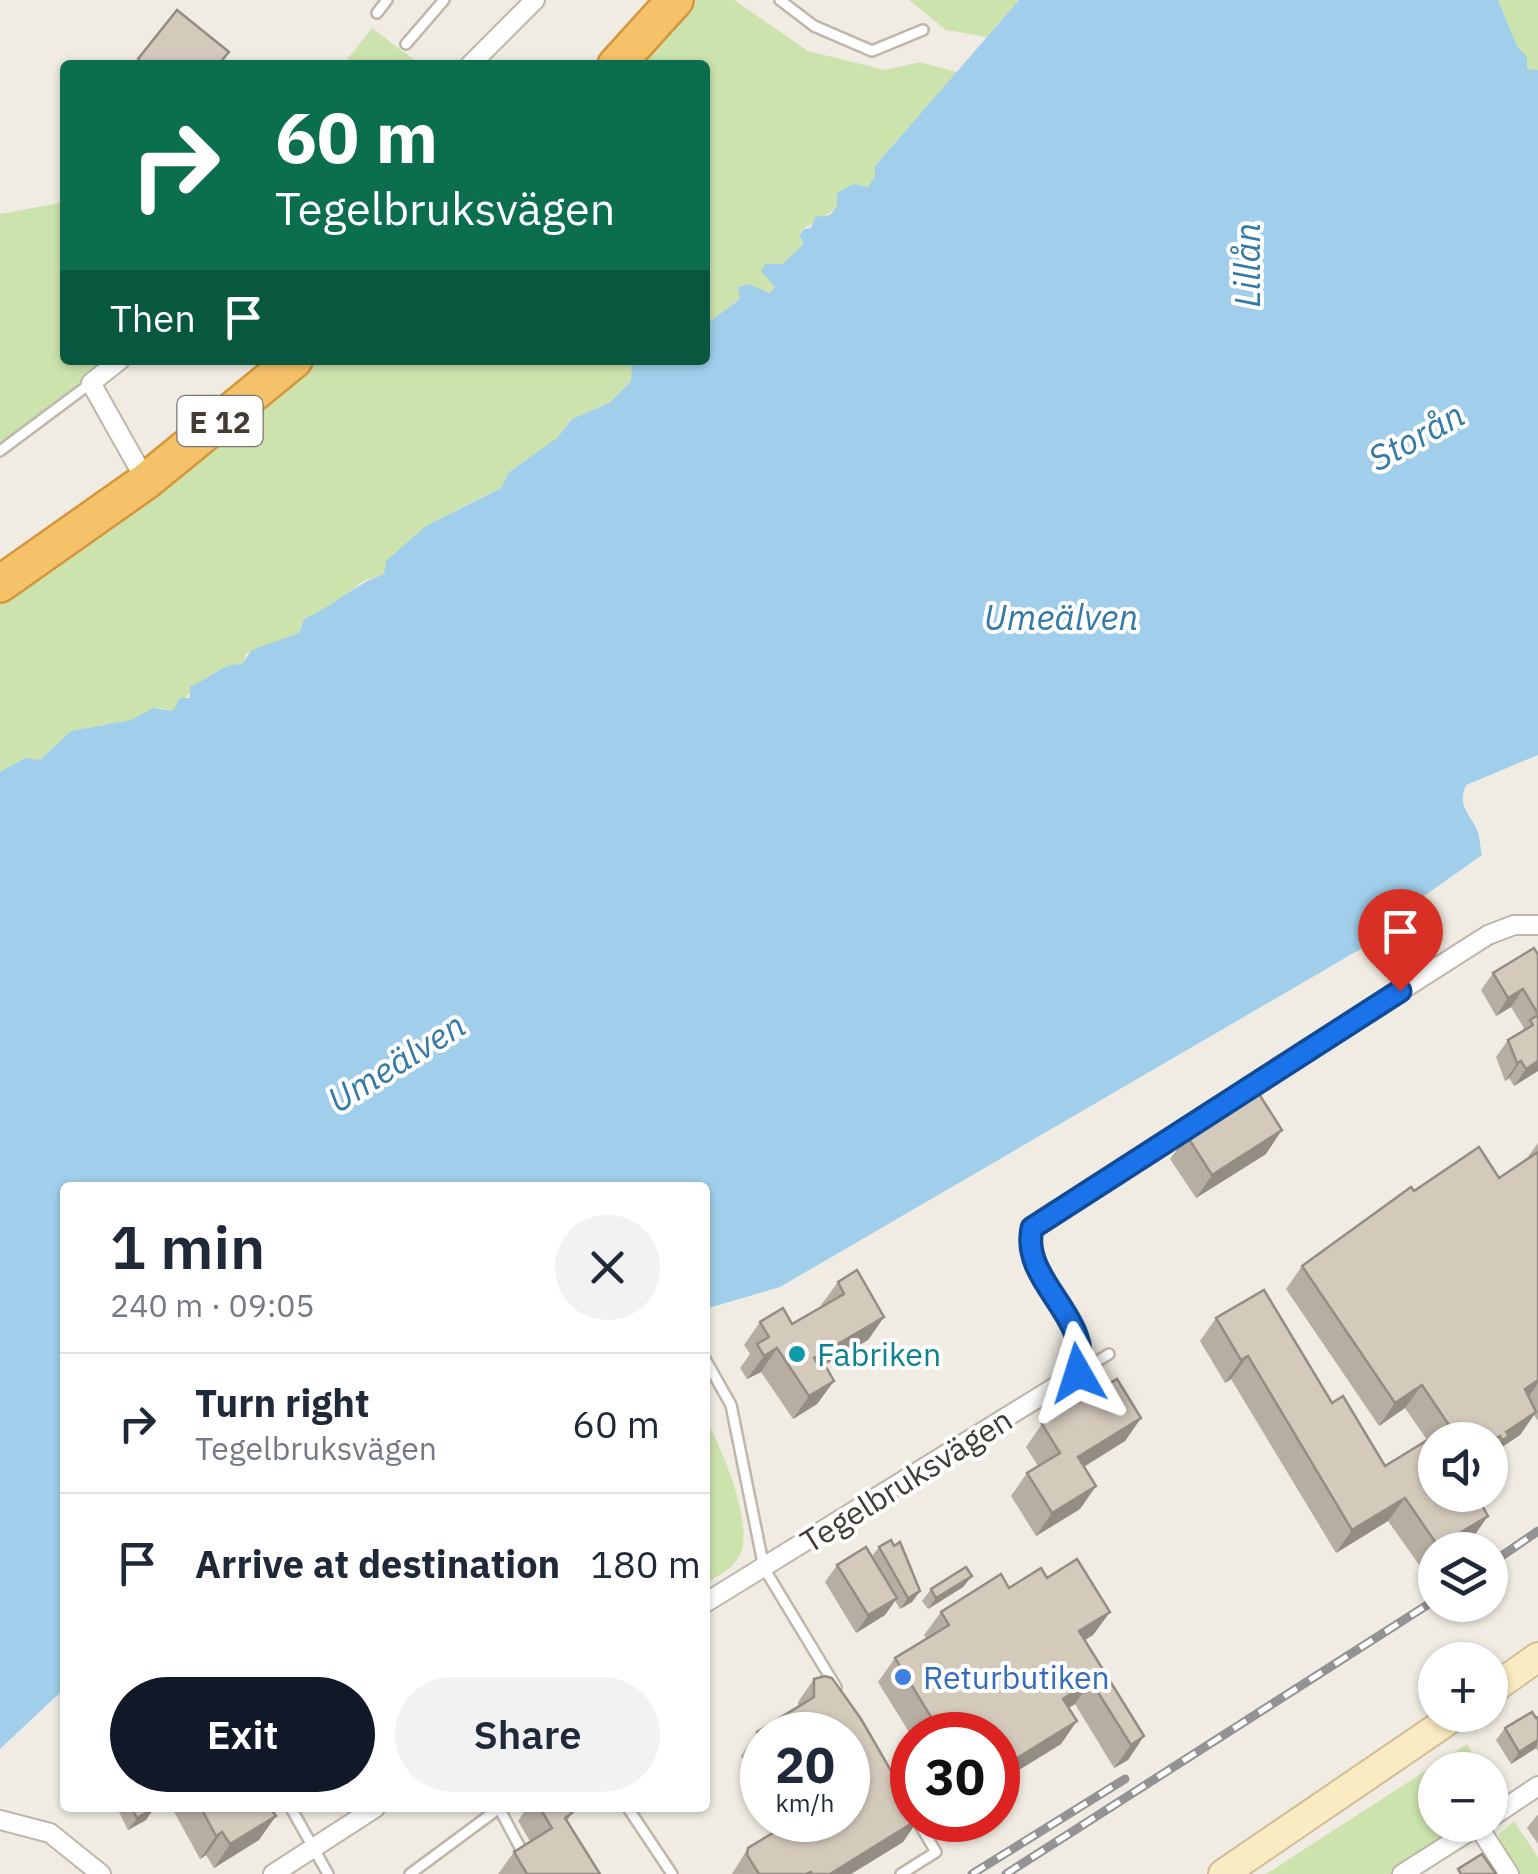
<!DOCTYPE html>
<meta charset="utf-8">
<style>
:root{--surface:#fff;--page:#f2f2f3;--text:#1f2937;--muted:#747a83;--line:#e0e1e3;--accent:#111827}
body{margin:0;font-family:"IBM Plex Sans",sans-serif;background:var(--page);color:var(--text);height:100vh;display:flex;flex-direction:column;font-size:38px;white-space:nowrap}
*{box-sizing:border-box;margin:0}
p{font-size:32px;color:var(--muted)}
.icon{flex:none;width:55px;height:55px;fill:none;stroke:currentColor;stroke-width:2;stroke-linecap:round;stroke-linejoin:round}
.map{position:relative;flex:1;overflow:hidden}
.panel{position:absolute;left:60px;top:1182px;width:650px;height:630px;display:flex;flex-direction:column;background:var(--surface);border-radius:10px;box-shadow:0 2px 8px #0004}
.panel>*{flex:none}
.top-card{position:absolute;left:60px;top:60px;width:650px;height:305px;border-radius:10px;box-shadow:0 2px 8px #0004;background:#0b6e4f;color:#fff;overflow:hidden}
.controls{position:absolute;left:1418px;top:1422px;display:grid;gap:20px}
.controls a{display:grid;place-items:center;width:90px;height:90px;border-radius:50%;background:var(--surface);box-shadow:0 2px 8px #0004;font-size:50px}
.speed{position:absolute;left:740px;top:1712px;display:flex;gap:20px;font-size:50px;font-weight:700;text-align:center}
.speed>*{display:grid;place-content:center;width:130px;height:130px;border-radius:50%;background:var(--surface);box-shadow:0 2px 8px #0004;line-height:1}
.speed small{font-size:25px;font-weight:400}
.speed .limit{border:15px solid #d22;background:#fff;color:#111}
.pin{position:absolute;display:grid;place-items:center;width:85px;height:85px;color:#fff;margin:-102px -42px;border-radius:50% 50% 50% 0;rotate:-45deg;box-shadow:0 0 10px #0007}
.pin .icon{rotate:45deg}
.me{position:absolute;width:110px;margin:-55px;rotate:354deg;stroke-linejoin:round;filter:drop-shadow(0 0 8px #0008)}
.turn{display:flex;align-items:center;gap:35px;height:210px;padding:0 50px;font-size:45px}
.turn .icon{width:130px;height:130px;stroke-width:2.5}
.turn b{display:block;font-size:70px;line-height:85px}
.then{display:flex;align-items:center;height:95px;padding:0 50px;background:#0003;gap:20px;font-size:38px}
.round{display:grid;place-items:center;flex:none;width:105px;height:105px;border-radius:52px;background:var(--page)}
.summary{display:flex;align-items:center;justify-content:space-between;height:170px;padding:0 50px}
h1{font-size:60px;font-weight:600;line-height:75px}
.action{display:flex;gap:20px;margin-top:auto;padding:20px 50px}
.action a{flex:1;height:115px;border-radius:60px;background:var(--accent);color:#fff;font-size:40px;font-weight:600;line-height:115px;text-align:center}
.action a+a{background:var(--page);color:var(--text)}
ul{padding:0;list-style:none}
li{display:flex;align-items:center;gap:30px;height:140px;padding:0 50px;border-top:2px solid var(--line)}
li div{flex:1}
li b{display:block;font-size:38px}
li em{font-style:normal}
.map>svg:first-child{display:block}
</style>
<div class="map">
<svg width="1538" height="1874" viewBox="0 0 1538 1874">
<rect width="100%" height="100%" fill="#f0ece3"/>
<g fill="#cde3ad">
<path d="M675,0h59l74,51 77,19 35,-8 37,10 -82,94v10l-7,12 -65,41 -4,7 5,8 -33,35 4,7 -6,7 -20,-9 -9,15 -35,26v-260h-89z"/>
<path d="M909,0h110l-32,37 -41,-7z"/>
<path d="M1498,0h40v70h-11z"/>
<path d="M372,28l49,37h-78z"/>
<path d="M65,202v158h55l-120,91v-237z"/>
<path d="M294,360h347l-9,6v14l-23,23 -37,16 -15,19 -48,34 -8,16 -43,21 -73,65 -22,7 -32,27 -27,11 -5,14 -53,21 -3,10c-32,2 -49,25 -70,47l-13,-3 -28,12 -61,11 -31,29 -40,12v-188z"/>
<path d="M705,1416c15,31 54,113 32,144 -7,11 -22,17 -32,24z"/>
<path d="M1467,1744l16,26h-48v55h33l-77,49h-125z"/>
<path d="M1514,1821l24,36v17h-23l-16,-26v-14z"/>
</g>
<path fill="#a1cfeb" d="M1019,0h479l19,46 10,11v12l11,1v685l-72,30c-9,21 3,27 11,45 3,7 3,18 5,25l-55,39 -26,11 -13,28 -608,354 -75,22v-121h-640v500l-65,61v-977l25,-14 15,2 31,-29 60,-11 22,-12 20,3 7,-13h10v-12c18,-5 29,-22 52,-22l10,-14 47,-17 5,-14c30,-13 49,-34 80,-45l2,-13 40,-35 75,-38 8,-16 48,-34 15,-19 37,-16 22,-22 1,-15 9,-6h64v-35l35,-26 -2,-12 11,-3 20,9 6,-6 -14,-16 4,-7h17l22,-20 -5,-8 5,-7 7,-1 4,-11 15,-2 7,-9v-13l16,-9 15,3 7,-11v-10z"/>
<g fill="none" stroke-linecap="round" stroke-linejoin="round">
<defs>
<g id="lane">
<path d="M780,0l34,26 58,25 51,-21"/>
<path d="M377,13l10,-13"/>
<path d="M406,44l38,-44"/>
<path d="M0,451l91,-68"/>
<path d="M705,1359l26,46 33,163 72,119"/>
<path d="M1078,1373l31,-19"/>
<path d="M291,1808l37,66"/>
<path d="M499,1808l25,47"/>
<path d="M628,1808l44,66"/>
<path d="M410,1874l88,-65"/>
<path d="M901,1874l35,-22 -19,-32"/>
</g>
<g id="street">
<path d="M470,65l65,-65"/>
<path d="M120,360l-29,23 55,98"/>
<path d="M705,1603l373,-230 3,-29 -48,-86c-5,-18 -4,-27 10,-39l445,-284 26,-10h24"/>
<path d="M1490,1818l48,-32"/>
<path d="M0,1820l50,13 51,41"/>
<path d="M1478,1826l31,48"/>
<path d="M273,1874l102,-66"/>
<path d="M1402,1874l77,-49"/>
</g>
<g id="secondary">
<path d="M1490,1691l48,-34"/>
<path d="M1223,1874l233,-159"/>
</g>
<g id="highway">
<path d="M616,65l59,-65"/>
<path d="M0,584l146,-103 148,-121"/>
</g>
</defs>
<use href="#lane" stroke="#beb6a9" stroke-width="14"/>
<use href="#street" stroke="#beb6a9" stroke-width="22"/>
<use href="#secondary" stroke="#cebd95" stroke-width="32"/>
<use href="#highway" stroke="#d4963a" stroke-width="40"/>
<use href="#lane" stroke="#fff" stroke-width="9"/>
<use href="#street" stroke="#fff" stroke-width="18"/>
<use href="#secondary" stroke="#fbebc2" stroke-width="28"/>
<use href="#highway" stroke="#f6c269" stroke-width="35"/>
<defs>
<g id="rail">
<path d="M1490,1564l48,-33"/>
<path d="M972,1874l153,-95"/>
<path d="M1006,1874l429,-274"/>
</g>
</defs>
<use href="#rail" stroke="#939393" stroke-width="9"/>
<use href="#rail" stroke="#fff" stroke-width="5" stroke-dasharray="15" stroke-linecap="butt"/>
</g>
<g fill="#b6aea2">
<path d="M1538,955v116l-24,15 -5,-8 -4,3 -9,-24 12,-17 13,-8 3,-4 -13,-21 -15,9 -15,-26 12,-17z"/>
<path d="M1187,1136l79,18 -70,44 -26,-39z"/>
<path d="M1538,1143v278l-4,-6 -14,20 -21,14 -9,12v-21h-55l37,99 -18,11h-19v11l-13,8 -34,-48 -52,32 -105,-174 -6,4 -25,-42 16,-23 116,85 53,63 42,-26 -22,-32 -26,18 -93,-137 16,-23 112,-75 85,-13 28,-20z"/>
<path d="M838,1282l46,35 -16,23 -48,28 14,13 -17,23 -24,15 -32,-47 -14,7 -7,-11 10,-14 -6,-9 16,-23 32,2 30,-17 -1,-2z"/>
<path d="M1141,1418l-16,23 -41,26 12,19 -16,23 -44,27 -25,-40 16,-23 11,-7 -12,-19 16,-23z"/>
<path d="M879,1547l41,44 -8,11 -12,7 -5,-8 -10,14 -29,18 -31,-51 12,-17 35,-9z"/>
<path d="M972,1576l-9,11 -35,22 -6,-8 9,-12z"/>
<path d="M1047,1578l63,34 -17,23 -8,5 59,96 -16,24 -14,8 -39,-64 -6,4 -8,36 -63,39v-48h-86v2l-34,-55 17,-24 32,-19 -3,-4 17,-23 68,-24z"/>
<path d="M814,1679l104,141 -15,22 -52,32h-119l16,-26 31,-19 -5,-9h30l-2,4 7,10 39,-14v-85h-86v63l-21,-42 16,-24 41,-26v-4z"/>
<path d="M1538,1717v34l-2,-3 -25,16 -15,-24 9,-12z"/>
<path d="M117,1808h37l-8,12 -18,10z"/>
<path d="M172,1808h98l-11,32 -45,28 -8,-13 -6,4z"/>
<path d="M527,1808h42l3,5 -5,8 33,53h-102l16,-22 16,-11 -12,-20z"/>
<path d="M1538,1814v30l-11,-16z"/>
</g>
<g fill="#948d84">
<path d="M1523,989l-12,18 -15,9 12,-18z"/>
<path d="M1521,1061l-12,17 -4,3 12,-18z"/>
<path d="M1538,1061v10l-24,15 12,-17z"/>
<path d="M1282,1130l-16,24 -70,44 16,-23z"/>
<path d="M884,1317l-16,23 -71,41 17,-23z"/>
<path d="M777,1348l-16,24 -14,7 17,-23z"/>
<path d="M1248,1356l-17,23 -6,4 16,-23z"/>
<path d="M1538,1380v3l-13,19v-13z"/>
<path d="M834,1381l-17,23 -24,15 16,-23z"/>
<path d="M1422,1385l-17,23 -26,18 16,-23z"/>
<path d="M1536,1412l-16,23 -21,14 -9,12v-3l16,-26z"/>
<path d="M1141,1418l-16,23 -63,39 16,-23z"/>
<path d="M1096,1486l-16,23 -44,27 16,-23z"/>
<path d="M1405,1498l-17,23 -52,32 16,-23z"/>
<path d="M1488,1516l-16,23 -18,11h-19l3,-4z"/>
<path d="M1435,1551v10l-13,8z"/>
<path d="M972,1576l-9,11 -35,22 8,-11z"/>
<path d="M920,1591l-8,11 -12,7 8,-11z"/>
<path d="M897,1598l-12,17 -29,18 12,-18z"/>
<path d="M1110,1612l-17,23 -30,19 16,-23z"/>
<path d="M1091,1681l-16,23 -28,18 16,-23z"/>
<path d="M1077,1721l-16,23 -63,39v-13z"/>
<path d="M1144,1736l-16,24 -14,8 17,-23z"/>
<path d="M1538,1740l-2,8 -25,16 8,-12z"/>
<path d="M154,1808l-8,12 -18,10 9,-12z"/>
<path d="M276,1816l-17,24 -45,28 16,-24z"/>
<path d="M918,1820l-15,22 -52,32h-21z"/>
<path d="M222,1832l-16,23 -6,4 16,-23z"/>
</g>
<g fill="#d4cabc" stroke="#948d84" stroke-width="2.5">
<path d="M177,10l52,42 -11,13h-74l-6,-6z"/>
<path d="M1534,948l4,7v59l-15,-25 -15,9 -15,-25z"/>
<path d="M1538,1015v46l-12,8 -5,-8 -4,2 -9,-23 25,-15 -3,-5z"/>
<path d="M1257,1091l25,39 -70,45 -25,-39z"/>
<path d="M1479,1147l20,31 39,-26v228l-13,9 11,23 -30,20 3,4 -7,4 -2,-4 -10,6v-2h-31l-37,-55 -27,18 -93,-137 109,-79 3,4z"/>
<path d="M857,1270l27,47 -70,41 6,10 5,-3 9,16 -25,15 -32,-48 -13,8 -7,-12 12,-7 -9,-15 23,-14 9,16 52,-30 -6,-12z"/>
<path d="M1264,1290l68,113 11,-7 42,70 54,-33 4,7h-8v55h41l12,21 -50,30 -33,-48 -53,32 -104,-174 -7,4 -25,-42z"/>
<path d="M1117,1379l24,39 -63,39 18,29 -44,27 -25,-40 33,-20 -18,-29z"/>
<path d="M891,1540l3,6 6,-4 20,49 -12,7 -29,-51z"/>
<path d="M866,1547l31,51 -29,17 -31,-50z"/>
<path d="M1077,1559l33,53 -31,19 65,105 -13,9 -40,-64 -28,18 14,22 -79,49v-35h-56l-47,-77 54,-33 -8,-13 60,-38 8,14 32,-20 6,10z"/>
<path d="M966,1567l6,9 -36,22 -5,-9z"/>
<path d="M825,1676l7,2 29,41 51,88v13h5l-87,54h-18l-1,-2 -5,2h-47l-12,-19 1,-7 46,-28h10l-2,4 7,10 23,-14h16v-9l4,-17 -4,-7v-52h-86v8l-5,-11 57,-35v-18z"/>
<path d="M1532,1712l4,6 2,-1v23l-19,12 -14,-24z"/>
<path d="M131,1808h23l-17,10z"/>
<path d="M201,1808h69l6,8 -46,28 -8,-12 -6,4z"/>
<path d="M540,1808h29l3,5 -7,5 35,56h-73l-13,-22 38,-24z"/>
<path d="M1482,1854l14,20h-35l-3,-5z"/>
</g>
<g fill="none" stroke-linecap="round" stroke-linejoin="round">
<defs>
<path id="route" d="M1078,1373c16,-56 -58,-91 -46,-145l368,-237"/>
</defs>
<use href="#route" stroke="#114b97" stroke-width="25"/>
<use href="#route" stroke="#1a73e8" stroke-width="18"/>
</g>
<circle fill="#0f9aa8" stroke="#fff" stroke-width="4" cx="797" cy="1354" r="10"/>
<circle fill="#3f7fe0" stroke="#fff" stroke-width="4" cx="903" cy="1677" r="10"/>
<g text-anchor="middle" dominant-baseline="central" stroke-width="8" stroke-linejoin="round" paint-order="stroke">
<rect fill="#fff" stroke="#7b7671" stroke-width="2.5" x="177.5" y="396" width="85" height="50" rx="8"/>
<g font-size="30" font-weight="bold" fill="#423c34">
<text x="220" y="421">E 12</text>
</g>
<g font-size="32" fill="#0d838f" stroke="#fff" text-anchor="start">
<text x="817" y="1354">Fabriken</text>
</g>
<g font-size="32" fill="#423c34" stroke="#fff">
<text transform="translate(906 1480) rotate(-32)">Tegelbruksvägen</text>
</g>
<g font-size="32" fill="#366cbe" stroke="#fff" text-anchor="start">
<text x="923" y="1677">Returbutiken</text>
</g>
<g font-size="35" font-style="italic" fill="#347aa7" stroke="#fff">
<text transform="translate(1247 265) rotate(-90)">Lillån</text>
<text transform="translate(1416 436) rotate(-29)">Storån</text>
<text x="1061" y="617">Umeälven</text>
<text transform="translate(396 1062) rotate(-32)">Umeälven</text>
</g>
</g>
</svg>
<div class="controls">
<a><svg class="icon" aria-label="sound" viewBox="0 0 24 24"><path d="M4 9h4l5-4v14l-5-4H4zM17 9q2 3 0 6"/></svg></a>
<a><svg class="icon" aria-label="layers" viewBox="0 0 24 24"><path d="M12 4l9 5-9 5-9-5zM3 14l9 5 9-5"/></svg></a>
<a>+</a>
<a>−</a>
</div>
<div class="speed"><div>20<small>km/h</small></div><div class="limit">30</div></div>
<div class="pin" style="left:1400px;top:991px;background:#d93025"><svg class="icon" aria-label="arrive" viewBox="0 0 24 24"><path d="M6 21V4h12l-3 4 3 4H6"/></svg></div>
<svg class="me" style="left:1078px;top:1373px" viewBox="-20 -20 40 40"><path d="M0-17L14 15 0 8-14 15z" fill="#1a73e8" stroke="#fff" stroke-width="4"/></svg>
<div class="top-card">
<div class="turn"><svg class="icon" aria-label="right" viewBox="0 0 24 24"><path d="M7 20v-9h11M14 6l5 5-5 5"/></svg><div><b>60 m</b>Tegelbruksvägen</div></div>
<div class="then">Then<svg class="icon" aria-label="arrive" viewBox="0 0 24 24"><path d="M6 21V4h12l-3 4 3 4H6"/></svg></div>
</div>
<section class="panel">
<div class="summary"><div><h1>1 min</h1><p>240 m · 09:05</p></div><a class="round"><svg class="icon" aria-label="close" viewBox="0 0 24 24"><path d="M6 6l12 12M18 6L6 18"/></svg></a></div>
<ul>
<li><svg class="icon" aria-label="right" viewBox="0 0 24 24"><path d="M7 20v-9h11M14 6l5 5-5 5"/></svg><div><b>Turn right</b><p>Tegelbruksvägen</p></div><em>60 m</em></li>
<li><svg class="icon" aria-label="arrive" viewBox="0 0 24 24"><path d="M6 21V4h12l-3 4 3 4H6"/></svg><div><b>Arrive at destination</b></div><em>180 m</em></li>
</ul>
<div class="action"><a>Exit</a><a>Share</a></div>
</section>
</div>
